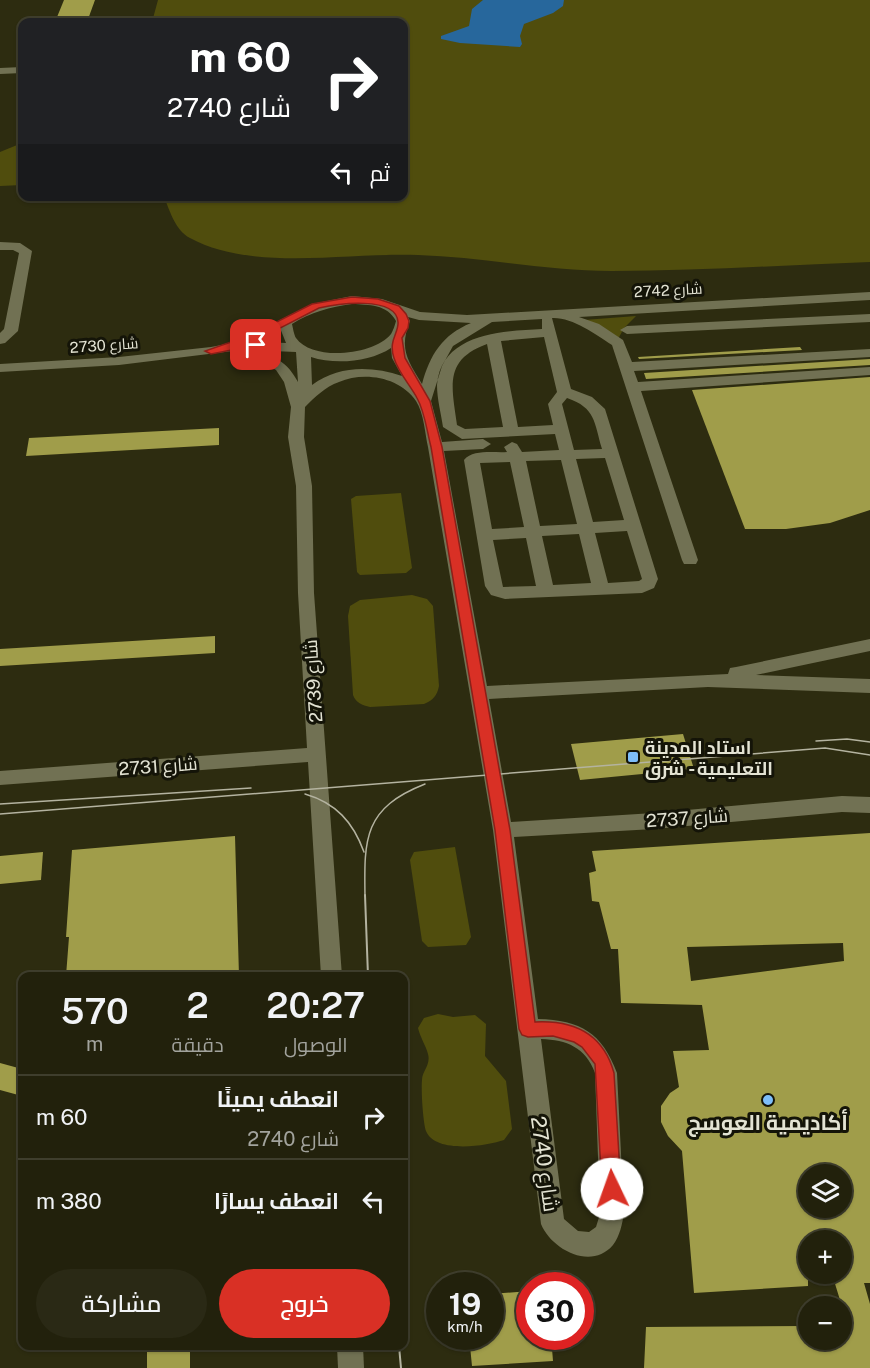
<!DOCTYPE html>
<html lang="ar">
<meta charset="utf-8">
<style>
:root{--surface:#22210c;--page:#2a2915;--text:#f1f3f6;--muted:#a2a39d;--line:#3f3e2d;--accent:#d93025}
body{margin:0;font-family:"Public Sans",Cairo,sans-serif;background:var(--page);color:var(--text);direction:rtl;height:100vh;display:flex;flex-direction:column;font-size:22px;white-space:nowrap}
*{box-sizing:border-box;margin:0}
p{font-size:20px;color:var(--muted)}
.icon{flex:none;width:33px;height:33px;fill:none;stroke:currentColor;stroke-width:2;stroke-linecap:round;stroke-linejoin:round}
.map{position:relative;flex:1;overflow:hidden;direction:ltr}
.drawer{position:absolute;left:18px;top:972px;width:390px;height:378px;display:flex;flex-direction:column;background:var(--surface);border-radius:12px;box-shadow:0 2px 4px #0004,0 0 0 2px var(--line);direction:rtl}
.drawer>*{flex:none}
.hud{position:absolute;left:18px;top:18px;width:390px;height:183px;border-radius:12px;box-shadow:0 2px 4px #0004,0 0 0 2px var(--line);direction:rtl;background:#202124;color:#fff;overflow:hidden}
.controls{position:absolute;left:798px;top:1164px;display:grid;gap:12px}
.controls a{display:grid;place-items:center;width:54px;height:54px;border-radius:50%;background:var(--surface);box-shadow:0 2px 4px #0004,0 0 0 2px var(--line);font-size:30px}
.speed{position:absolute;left:426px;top:1272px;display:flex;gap:12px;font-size:30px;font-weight:700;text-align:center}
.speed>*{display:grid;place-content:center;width:78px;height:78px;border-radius:50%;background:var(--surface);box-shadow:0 2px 4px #0004,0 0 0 2px var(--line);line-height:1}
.speed small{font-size:15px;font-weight:400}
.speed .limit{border:9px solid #d22;background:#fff;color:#111}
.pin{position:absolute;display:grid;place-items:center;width:51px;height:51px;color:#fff;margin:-26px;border-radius:12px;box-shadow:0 3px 9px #0006}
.me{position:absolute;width:66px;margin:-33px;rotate:357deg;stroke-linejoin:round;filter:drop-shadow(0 0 4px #0008)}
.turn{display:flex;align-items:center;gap:21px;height:126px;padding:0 18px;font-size:27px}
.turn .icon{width:78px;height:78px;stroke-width:2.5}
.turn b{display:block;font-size:42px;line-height:51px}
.then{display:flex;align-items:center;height:57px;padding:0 18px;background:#0003;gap:12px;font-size:22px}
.eta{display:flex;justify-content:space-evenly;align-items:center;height:102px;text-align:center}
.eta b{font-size:36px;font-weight:600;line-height:42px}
.cta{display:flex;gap:12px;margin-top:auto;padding:12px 18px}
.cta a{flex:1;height:69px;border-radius:36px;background:var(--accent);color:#fff;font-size:24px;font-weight:600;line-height:69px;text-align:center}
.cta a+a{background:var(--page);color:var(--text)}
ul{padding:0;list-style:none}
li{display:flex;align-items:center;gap:18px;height:84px;padding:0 18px;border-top:2px solid var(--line)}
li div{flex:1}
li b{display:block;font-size:22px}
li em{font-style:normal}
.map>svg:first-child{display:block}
</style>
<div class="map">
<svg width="870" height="1368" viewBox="0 0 870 1368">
<rect width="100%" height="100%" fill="#2d2c10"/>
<g fill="#504d0d">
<path d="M158,0h712v262c-86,3 -172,9 -258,9 -65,0 -130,-14 -194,-16 -70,-3 -166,17 -228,-17 -15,-8 -20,-27 -26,-41l240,-1v-174h-252z"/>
<path d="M22,143v42l-22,1v-34z"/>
<path d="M636,316l-12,12 -6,11 -34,-19z"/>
<path d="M401,493l11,75 -6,5 -46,2 -3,-3 -6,-73 5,-3z"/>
<path d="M412,595l15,4 6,7 6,80c-2,10 -6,14 -15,18l-54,3c-8,-2 -14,-4 -17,-12l-5,-79 2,-10 10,-6z"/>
<path d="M455,847l16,90 -5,8 -38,2 -6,-6 -12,-81 4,-8z"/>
<path d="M438,1014l15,3 22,-2 11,9 -1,32 21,25 6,48 -8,11c-17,6 -69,14 -78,-9 -3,-9 -5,-40 -4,-51 0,-9 9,-15 6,-26 -2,-8 -8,-17 -10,-26l6,-10z"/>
</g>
<path fill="#27679c" d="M483,0h81l-1,6 -10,7 -29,11 -4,12 2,8 -2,3 -60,-4 -19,-4v-3l28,-10 3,-17z"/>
<g fill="#a09d4a" fill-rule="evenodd">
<path d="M64,0h31l-8,22h-32z"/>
<path d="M800,347l2,3 -163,9 -1,-2z"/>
<path d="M870,359v6l-224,14 -2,-6z"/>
<path d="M870,377v133l-40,13 -44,6h-41l-53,-139z"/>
<path d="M219,428v17l-193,11 3,-18z"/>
<path d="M215,636v17l-215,13v-17z"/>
<path d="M683,734l11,35 -114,11 -9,-36z"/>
<path d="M870,833v450h-6l6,21v64h-226l2,-41 162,-1v14h34v-14h6l-16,-52h10v-34h-34v46l-114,7 -12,-142 -14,-15 -7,-14v-16l9,-13 9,-6 -6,-36 36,-1 -7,-45 -81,-2 -3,-54h-7l-12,-47 -7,-1 -3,-28 7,-2 -4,-20zM843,943l1,18 -153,20 -4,-34zM808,1174h34v34h-34z"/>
<path d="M235,836l4,140h-173l3,-39h-3l6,-87z"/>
<path d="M43,852l-2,28 -41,4v-28z"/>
<path d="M0,1063l22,6v27l-22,-6z"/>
<path d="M530,1291v45h21l2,25 -81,5 -3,-30h21v-42z"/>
<rect x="147" y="1346" width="43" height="22"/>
</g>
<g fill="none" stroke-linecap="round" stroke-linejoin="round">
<g fill="#717153" fill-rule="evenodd">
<path d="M22,67v6l-22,1v-6z"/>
<path d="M0,242l20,1 12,8 -14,80 -13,12 -5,1v-11l4,-4 15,-76 -6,-3h-13z"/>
<path d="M870,292v8l-291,17 20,7 24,16 9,22 238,-13v8l-236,14 4,11 232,-15v8l-229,16 57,169 -2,4h-12l-2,-4 -70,-215c-17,-11 -40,-28 -60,-27l19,71 21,8 13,12 53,170 -4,9 -12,5 -137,6 -14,-4 -6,-9 -21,-126c9,-11 30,-7 43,-8l-3,-5 8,-5 5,2 5,8 37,-2 -4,-16 -93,5 -19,-12c-2,-14 -6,-28 -6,-42 4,-52 66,-54 105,-56v-10l-50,3 -39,24 -11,20 -11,35 11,41 41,-3 8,5 -8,5 -39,2 43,235 241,-12 2,-6 6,-1 134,-28v12l-114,24 114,4v14l-162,-6 -219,12 22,123 143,-9 188,-17 28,1v16l-28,-1 -188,17 -140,8 24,182c43,1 64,14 79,54l7,141c-2,10 -4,22 -11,31 -22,26 -62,4 -72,-21l-48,-394 -65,-383c-3,-13 -4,-34 -12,-46 -16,-24 -52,-30 -77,-19 -14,5 -24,15 -34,25l-1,30 8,49 2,107 28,383h-21l-13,-214 -308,23v-14l307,-23 -9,-155 -2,-107 -8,-49 3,-30 -7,-25 -8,-12 -17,-9 -25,-6 -1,-4 -114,14 -119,7v-8l119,-7 92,-10 31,-6 44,2 -8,-20 2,-3 32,-16 40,-8 30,3 38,13 47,3zM352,304c17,1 35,0 44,17 -1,4 -3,10 -5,13 -17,21 -78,28 -95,4 -2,-3 -3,-10 -4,-14 19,-12 38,-17 60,-20zM408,317l11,3 52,3c-29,12 -41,32 -49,61 -15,-24 -23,-36 -12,-63zM544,337l13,55 -9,12 5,21 -35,2 -17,-86zM487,344l16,83 -38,2 -8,-4c-5,-38 -14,-65 30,-81zM391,348l1,10 10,18c-30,-10 -63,-11 -90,9l-1,-28c24,8 59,5 80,-9zM250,350l46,2 2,30c-11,-21 -26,-28 -48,-32zM567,398c29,10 27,24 35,51l-28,1 -12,-46zM605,458l19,62 -31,2 -17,-63zM561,460l16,64 -37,2 -14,-65zM510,462l14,65 -32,2 -12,-66zM627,531l15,48 -3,2 -31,2 -13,-50zM579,534l12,49 -38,2 -11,-49zM526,538l10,48 -33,1 -10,-47zM541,1039c26,1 44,8 54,34l5,141 -4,13 -7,5 -11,-1 -14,-12z"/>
<path d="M870,314v8l-243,12 -7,-4 7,-4z"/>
<path d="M337,1346h26l1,22h-26z"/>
</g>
<g stroke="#b4b3a0" stroke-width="1.5">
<path d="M816,741l31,-2 23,3"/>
<path d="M305,794c31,9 48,28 59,58"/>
<path d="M0,804l251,-16"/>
<path d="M0,814l825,-66 45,7"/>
<path d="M365,896c-1,-58 -1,-88 60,-112"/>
</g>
<g stroke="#b4b3a0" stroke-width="2">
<path d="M365,895l3,81"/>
<path d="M399,1346l2,22"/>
</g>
</g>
<path fill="#d93025" stroke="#8d1f18" stroke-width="1.5" d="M352,297l26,2 21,7 7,8 3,7 -1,7 -6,10 3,20 25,43 12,46 68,383 25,192c39,-2 68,11 79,51l7,116 -3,6 -6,2 -7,-2 -3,-6 -7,-125 -13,-17 -8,-5 -21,-6 -25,1 -6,-2 -3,-6 -24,-199 -64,-383c-4,-15 -6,-35 -14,-49 -7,-13 -19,-26 -23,-40 -6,-18 5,-25 4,-36 -2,-27 -62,-18 -79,-14l-66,34 7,1v4l-18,1 -31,6 -6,-3 46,-16 61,-31z"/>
<g fill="#7dbef9" stroke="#141408" stroke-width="2">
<rect x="627" y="751" width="12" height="12" rx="3"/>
<circle cx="768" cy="1100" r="6"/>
</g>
<g text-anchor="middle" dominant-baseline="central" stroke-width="6" stroke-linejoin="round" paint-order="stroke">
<g font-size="15" fill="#e3e3d3" stroke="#141408">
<text transform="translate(668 290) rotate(-3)">شارع 2742</text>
<text transform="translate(104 345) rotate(-4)">شارع 2730</text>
</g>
<g font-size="18" fill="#e3e3d3" stroke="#141408">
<text transform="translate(313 681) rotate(-94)">شارع 2739</text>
<text transform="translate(158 766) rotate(-4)">شارع 2731</text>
<text transform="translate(687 818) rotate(-4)">شارع 2737</text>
</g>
<g font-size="18" font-weight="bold" fill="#e3e3d3" stroke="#141408" text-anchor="start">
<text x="645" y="747">استاد المدينة<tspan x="645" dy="21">التعليمية - شرق</tspan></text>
</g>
<g font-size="21" font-weight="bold" fill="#e3e3d3" stroke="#141408">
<text x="768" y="1122">أكاديمية العوسج</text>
</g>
<g font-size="21" fill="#e3e3d3" stroke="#141408">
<text transform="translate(545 1164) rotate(82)">شارع 2740</text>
</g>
</g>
</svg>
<div class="controls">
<a><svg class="icon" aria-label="layers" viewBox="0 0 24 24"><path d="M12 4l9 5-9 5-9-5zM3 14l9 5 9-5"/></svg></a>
<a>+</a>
<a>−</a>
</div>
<div class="speed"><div>19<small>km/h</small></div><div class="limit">30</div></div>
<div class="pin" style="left:256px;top:345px;background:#d93025"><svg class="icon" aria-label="arrive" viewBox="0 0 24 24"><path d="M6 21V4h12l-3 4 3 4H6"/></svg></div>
<svg class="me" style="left:612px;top:1189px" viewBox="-20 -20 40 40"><circle r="19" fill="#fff"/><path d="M0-13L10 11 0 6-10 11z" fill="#d93025"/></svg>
<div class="hud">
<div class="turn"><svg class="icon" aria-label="right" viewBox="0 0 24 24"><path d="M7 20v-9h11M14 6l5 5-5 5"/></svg><div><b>60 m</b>شارع 2740</div></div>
<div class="then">ثم<svg class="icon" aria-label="left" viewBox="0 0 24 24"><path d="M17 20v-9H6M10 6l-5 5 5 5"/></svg></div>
</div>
<section class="drawer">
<div class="eta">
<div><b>20:27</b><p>الوصول</p></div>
<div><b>2</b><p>دقيقة</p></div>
<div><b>570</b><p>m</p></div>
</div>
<ul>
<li><svg class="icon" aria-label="right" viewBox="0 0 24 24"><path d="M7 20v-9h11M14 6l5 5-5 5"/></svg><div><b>انعطف يمينًا</b><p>شارع 2740</p></div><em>60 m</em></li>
<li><svg class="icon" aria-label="left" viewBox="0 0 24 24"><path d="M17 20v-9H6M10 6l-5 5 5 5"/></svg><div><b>انعطف يسارًا</b></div><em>380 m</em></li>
</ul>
<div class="cta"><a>خروج</a><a>مشاركة</a></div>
</section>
</div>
